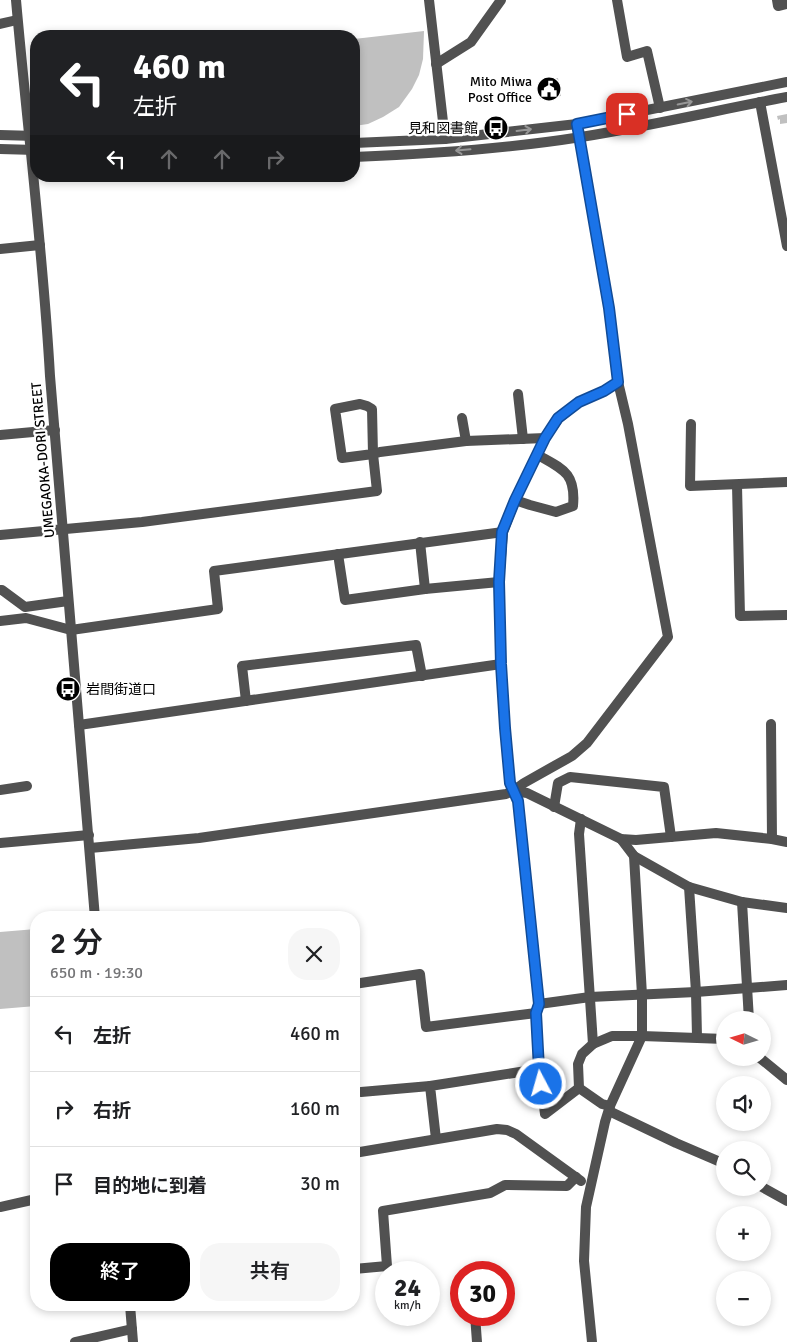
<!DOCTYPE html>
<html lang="ja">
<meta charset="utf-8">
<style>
:root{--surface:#fff;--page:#f6f6f6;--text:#202124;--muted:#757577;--line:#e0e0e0;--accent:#000}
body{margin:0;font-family:Signika,"Noto Sans JP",sans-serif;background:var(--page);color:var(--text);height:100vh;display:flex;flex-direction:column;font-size:19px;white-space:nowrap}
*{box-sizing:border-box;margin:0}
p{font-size:16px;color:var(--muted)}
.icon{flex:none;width:28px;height:28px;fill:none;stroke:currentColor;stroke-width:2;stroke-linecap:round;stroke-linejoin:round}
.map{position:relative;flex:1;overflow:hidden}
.details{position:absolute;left:30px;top:911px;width:330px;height:400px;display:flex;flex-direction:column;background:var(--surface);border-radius:20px;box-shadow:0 2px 8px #0003}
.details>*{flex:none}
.top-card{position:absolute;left:30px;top:30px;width:330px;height:152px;border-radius:20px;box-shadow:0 2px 8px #0003;background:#202124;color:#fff;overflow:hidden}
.needle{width:32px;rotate:275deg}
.controls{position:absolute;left:716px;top:1011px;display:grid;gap:10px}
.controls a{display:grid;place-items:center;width:55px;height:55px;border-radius:50%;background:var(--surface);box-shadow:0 2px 8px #0003;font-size:25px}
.speed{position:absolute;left:375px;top:1261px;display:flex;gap:10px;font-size:25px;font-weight:700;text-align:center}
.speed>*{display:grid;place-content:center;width:65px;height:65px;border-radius:50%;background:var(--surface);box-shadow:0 2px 8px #0003;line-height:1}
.speed small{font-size:12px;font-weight:400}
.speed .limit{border:8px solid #d22;background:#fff;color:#111}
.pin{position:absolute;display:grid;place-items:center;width:42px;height:42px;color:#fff;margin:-21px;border-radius:10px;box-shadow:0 2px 8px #0006}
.me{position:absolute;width:55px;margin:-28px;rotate:354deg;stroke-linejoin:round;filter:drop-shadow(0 0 4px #0008)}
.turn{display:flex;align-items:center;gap:18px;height:105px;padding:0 20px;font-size:22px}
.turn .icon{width:65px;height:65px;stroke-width:2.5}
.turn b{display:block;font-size:35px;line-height:42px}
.lanes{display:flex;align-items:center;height:48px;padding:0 20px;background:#0003;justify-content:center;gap:25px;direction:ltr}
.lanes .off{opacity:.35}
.round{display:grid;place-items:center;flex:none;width:52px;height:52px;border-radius:20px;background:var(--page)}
.overview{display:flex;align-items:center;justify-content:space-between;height:85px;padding:0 20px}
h1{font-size:30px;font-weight:600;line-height:38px}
.action{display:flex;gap:10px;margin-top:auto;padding:10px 20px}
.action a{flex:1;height:58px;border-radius:20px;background:var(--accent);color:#fff;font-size:20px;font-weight:600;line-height:58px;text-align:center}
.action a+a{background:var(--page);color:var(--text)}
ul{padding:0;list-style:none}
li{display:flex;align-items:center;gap:15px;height:75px;padding:0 20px;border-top:1px solid var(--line)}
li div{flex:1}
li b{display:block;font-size:19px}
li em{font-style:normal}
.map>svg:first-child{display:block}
</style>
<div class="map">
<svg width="787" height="1342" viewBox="0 0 787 1342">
<rect width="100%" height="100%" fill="#fff"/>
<g fill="#c0c0c0">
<path d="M424,31l-1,28 -4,16 -7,14 -13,18 -16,10 -15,7 -14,2v-87z"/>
<path d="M558,78l3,18 -21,3 -1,-7h2l-2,-11z"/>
<path d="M787,114v9l-7,1v-5l-2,1 -1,-4z"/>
<path d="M36,929v77l-36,3v-77z"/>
</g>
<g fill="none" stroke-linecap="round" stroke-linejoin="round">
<g stroke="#515151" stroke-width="10">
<path d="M429,0l16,139"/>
<path d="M617,0l10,57 20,-6 13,57"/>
<path d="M777,0l1,6 9,-2"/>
<path d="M0,24l17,-4"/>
<path d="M436,64l35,-22 30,-42"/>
<path d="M760,102l27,144"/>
<path d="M518,394l5,45"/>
<path d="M360,404l7,2 5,3 1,45 -31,4 -7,-49z"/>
<path d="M462,418l4,23"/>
<path d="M691,424l-1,62 97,-4"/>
<path d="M0,435l55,-5"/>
<path d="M737,485l3,131 47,-1"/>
<path d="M515,500l15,5 26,7 17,-6c3,-33 -10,-37 -35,-51"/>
<path d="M0,535l142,-13 235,-31 -4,-37 7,-2 86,-11 79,-3"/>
<path d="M420,542l5,47"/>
<path d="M338,554l7,46 80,-11 74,-7"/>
<path d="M0,590h2l23,17 43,-6"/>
<path d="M0,621l26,-3 45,12 147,-21 -4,-38 289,-39"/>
<path d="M246,701l-4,-35 174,-21 6,31"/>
<path d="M771,724l1,115"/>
<path d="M79,725l422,-61"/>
<path d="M0,790l27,-4"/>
<path d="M513,791l14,2 94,46 15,1 80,-7 56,6 15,3"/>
<path d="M554,807l4,-24 12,-6 94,10 7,50"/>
<path d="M581,819l-2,15 14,210"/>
<path d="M621,839l13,17 55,31 53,15 45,6"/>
<path d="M0,843l89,-8"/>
<path d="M90,848l109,-10 307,-44 7,-3 11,-8 48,-27 15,-13 81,-106 -40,-213 -10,-42 -9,-74 -32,-184"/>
<path d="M689,887l7,105 1,45"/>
<path d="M742,902l7,118"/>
<path d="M354,984l66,-10 6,53 110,-14"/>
<path d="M539,1004l51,-7 106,-5 91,-7"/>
<path d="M760,1058l27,22"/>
<path d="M579,1088l-34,26 -6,-45 -3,-56 3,-9 -21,-203 -8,-18 -5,-55 -4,-64 -2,-82 4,-50 12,-32 30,-62 14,-20 20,-16 25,-11 14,-9"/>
<path d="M361,1092l69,-6"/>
<path d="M610,1106l-8,-2 -23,-16 -1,-24 4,-10 11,-10 19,-8h30l83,3"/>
<path d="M609,1111l67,32 49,21"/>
<path d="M436,1139l-6,-53 109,-17"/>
<path d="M354,1153l143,-24 10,1 9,4 65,47"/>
<path d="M762,1187l25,14"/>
<path d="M0,1207l36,-8"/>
<path d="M354,1269l33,-3 -4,-55 107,-18 15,-8 62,1 9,-9"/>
<path d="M475,1315l2,27"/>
<path d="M75,1342l57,-13"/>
<path d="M592,1342l-8,-81 2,-54 19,-85 5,-16 32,-70v-41l-8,-139"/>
</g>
<g stroke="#515151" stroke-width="10">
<path d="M16,0c11,125 27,250 34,376l45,542"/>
<path d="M0,135l36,1"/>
<path d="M354,143l91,-4 132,-15 210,-42"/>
<path d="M0,149l36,1"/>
<path d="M354,157c76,-3 152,-8 227,-20 69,-11 137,-27 206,-40"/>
<path d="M0,249l40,-4"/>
<path d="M130,1305l3,37"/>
</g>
</g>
<defs><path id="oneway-shaft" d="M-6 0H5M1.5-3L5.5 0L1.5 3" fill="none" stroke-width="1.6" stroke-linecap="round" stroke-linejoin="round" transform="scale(1.25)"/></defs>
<g stroke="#979797">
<use href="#oneway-shaft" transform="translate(685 103) rotate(-12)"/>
<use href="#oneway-shaft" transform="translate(524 130) rotate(-7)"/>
<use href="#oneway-shaft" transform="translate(463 150) rotate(175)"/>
</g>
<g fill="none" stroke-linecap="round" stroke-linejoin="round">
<defs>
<path id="route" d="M541,1084l-2,-15 -3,-56 3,-9 -21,-203 -8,-18 -5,-55 -4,-64 -2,-82 3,-50 13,-32 30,-62 13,-20 21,-16 25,-11 14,-9 -9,-74 -32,-184 50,-10"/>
</defs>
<use href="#route" stroke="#114b97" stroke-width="12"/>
<use href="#route" stroke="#1a73e8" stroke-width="9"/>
</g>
<defs>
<symbol id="civic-disc" viewBox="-11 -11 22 22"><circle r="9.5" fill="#000" stroke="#fff"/><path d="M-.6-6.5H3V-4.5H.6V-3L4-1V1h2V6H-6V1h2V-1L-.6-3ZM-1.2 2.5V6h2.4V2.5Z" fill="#fff"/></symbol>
<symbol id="bus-disc" viewBox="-11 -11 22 22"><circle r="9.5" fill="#000" stroke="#fff"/><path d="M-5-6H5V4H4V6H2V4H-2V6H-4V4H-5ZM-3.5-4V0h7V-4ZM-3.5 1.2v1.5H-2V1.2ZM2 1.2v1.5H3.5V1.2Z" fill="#fff"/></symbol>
</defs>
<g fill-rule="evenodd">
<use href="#civic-disc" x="535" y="75" width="28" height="28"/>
<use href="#bus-disc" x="482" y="114" width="28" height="28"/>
<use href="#bus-disc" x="54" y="675" width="28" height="28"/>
</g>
<g text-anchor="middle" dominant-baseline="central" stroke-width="4.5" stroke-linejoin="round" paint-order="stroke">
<g font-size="14" fill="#000" stroke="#fff" text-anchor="end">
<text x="532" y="81">Mito Miwa<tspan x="532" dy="16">Post Office</tspan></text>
<text x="478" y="128">見和図書館</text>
<text x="86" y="689" text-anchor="start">岩間街道口</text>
</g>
<g font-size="14" fill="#000" stroke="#fff">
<text transform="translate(43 460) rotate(-95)">UMEGAOKA-DORI STREET</text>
</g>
</g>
</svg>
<div class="controls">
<a><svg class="needle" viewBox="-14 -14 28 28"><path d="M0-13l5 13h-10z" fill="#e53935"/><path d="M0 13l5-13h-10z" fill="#757577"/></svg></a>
<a><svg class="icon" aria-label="sound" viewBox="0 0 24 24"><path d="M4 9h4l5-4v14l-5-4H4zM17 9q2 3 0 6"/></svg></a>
<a><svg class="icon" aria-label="search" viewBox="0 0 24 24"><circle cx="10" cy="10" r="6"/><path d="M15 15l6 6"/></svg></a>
<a>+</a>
<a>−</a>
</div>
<div class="speed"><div>24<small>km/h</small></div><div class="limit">30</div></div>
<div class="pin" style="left:627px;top:114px;background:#d93025"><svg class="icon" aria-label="arrive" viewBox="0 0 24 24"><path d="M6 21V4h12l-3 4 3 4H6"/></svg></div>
<svg class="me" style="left:541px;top:1084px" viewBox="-20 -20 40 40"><circle r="17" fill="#1a73e8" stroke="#fff" stroke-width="3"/><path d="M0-11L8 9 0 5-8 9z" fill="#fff"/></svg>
<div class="top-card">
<div class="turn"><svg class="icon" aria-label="left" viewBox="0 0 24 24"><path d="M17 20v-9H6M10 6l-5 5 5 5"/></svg><div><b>460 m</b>左折</div></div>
<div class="lanes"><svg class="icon" aria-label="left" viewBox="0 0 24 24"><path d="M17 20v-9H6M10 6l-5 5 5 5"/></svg><svg class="icon off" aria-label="ahead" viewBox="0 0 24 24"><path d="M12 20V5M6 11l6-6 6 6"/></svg><svg class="icon off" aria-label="ahead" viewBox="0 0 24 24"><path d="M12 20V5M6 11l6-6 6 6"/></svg><svg class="icon off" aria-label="right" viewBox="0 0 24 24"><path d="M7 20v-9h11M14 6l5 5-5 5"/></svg></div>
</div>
<section class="details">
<div class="overview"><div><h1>2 分</h1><p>650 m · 19:30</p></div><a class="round"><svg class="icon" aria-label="close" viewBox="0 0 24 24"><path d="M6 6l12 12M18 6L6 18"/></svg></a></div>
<ul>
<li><svg class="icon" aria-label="left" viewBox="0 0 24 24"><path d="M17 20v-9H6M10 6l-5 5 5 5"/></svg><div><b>左折</b></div><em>460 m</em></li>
<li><svg class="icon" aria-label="right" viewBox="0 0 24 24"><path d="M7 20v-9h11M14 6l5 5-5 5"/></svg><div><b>右折</b></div><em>160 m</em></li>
<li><svg class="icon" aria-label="arrive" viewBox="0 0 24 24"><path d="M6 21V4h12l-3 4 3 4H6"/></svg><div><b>目的地に到着</b></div><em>30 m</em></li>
</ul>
<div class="action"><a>終了</a><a>共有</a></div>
</section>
</div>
